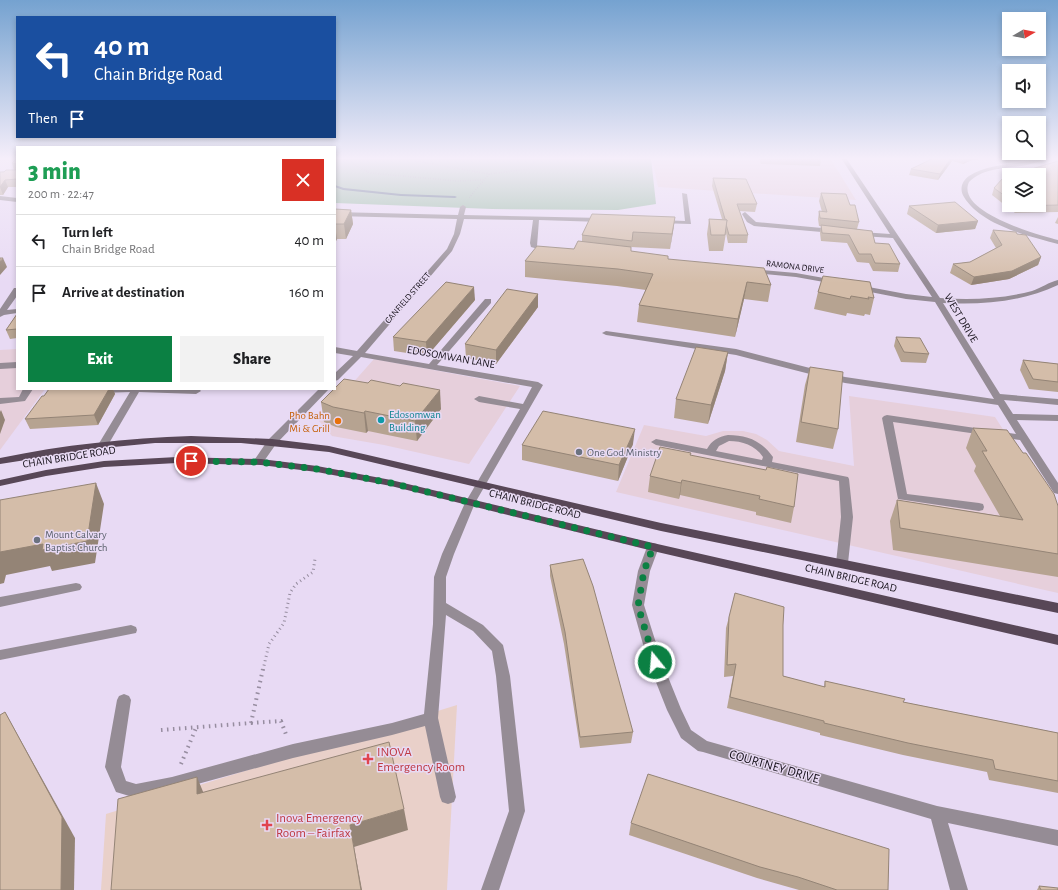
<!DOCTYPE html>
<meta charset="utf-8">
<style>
:root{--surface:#fff;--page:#f2f2f2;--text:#202124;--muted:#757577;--line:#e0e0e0;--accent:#0b8043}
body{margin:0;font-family:"Alegreya Sans",sans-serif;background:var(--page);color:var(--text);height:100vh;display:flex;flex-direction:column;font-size:15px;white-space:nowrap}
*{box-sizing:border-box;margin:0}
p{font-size:13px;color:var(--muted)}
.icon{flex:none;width:22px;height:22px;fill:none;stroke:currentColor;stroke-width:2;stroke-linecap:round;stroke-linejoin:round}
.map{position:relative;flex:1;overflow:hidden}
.drawer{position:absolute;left:16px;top:146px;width:320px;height:244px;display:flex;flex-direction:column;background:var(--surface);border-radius:0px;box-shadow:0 2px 6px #0003}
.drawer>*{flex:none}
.guide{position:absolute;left:16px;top:16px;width:320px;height:122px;border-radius:0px;box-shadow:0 2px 6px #0003;background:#1a4fa0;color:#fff;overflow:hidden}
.needle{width:26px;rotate:80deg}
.fabs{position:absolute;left:1002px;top:12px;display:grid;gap:8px}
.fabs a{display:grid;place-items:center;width:44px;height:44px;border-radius:0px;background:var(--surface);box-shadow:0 2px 6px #0003;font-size:20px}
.pin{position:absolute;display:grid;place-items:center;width:34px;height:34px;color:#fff;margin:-17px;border:2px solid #fff;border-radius:50%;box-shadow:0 1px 4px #0007}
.me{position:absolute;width:44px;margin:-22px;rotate:343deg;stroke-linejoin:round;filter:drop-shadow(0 0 3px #0008)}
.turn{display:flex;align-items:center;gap:14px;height:84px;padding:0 12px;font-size:18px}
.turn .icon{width:52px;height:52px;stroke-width:2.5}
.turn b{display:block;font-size:28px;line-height:34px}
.then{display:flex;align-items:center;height:38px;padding:0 12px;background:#0003;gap:8px;font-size:15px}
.round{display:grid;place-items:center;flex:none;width:42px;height:42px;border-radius:0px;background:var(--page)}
.summary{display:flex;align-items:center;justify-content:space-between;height:68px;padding:0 12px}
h1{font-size:24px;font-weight:800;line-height:30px;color:#1e9e55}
.action{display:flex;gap:8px;margin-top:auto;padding:8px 12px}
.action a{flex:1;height:46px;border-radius:0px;background:var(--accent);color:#fff;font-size:16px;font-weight:800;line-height:46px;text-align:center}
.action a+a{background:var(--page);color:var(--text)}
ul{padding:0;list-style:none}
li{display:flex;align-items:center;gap:12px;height:52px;padding:0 12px;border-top:1px solid var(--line)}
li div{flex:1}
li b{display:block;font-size:15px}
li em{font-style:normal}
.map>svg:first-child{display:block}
</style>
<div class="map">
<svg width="1058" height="890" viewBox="0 0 1058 890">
<rect width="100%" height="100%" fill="#e8daf4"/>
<g fill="#e6cfdb">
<path d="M652,158h178l26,42 -198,-13z"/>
<path d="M17,349v40h28l-45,61v-100z"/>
<path d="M374,359l146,27 -51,78 -85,-19 -52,-9 -13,-15z"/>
<path d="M849,396l146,21 63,97v79l-442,-101 28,-67 62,11 17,-5h20l13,3 11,6 12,11 75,15z"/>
</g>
<path fill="#e9d0c9" d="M457,705l-10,185h-346l5,-76z"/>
<path fill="#95b9a2" d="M335,158h316l5,46 -38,6 -126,-1 -157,-6z"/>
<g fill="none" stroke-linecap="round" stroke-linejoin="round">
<path fill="#506481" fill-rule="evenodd" d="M335,185l9,3 57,6 54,2 2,1 -2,1 -54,-2 -58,-6 -8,-3z"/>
<g stroke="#978da0" stroke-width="1.5" stroke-dasharray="0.5 2" stroke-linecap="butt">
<path d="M342,158l28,15 87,8 26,-1"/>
<path d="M415,158l1,3 73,13 -20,24"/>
<path d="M489,174l40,-5 8,-11"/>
</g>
<path stroke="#978da0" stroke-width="3" stroke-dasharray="1 3.5" stroke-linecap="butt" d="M263,670l6,-26 15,-21 6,-30 6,-9 17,-12 2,-13"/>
<g stroke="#978da0" stroke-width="4" stroke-dasharray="1.5 4.5" stroke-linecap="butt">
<path d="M251,723l30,-2 6,16"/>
<path d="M161,730l90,-7 12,-54"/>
<path d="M181,764l15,-36"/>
</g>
<g fill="#958c95" fill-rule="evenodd">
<path d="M841,158h5l94,140c31,2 62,1 92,-7 9,-3 17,-9 26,-11v5c-37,17 -75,20 -115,18l57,91 58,5v6l-54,-5 9,14 45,1v6l-41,-1 41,63v11l-4,-1 -34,-53 -127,-18 14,72 72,9 4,1 1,3 -1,3 -4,1 -81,-12 -16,-81 2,-2 3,-1 129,19 -18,-29 -153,-22 -109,-28 -130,-20 -4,-2 4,-2 130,18 109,28 149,22 -59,-97 -29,-3 -51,-10 -1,-2 4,-2 48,9 26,3 -39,-59 -32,-2 -3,-2 3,-2 29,2z"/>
<path d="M1038,158h8c-23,14 -57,4 -77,24 -14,30 70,53 89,58v4c-30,-8 -77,-19 -94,-47 -5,-8 -2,-16 5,-21 21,-14 47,-10 69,-18z"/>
<path d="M682,193l5,1 4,30 -33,-1 -1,-1 3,-2 25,1z"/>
<path d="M0,196l17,2v4l-17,-2z"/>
<path d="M463,205l3,2 -2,8 138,3 3,2 -3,2 -63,-2 -2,26 14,3v2l-2,1 -18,-5 -1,-4 3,-23 -69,-1 -4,15 -8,17 -87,102 64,11 56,-65h6v4l-54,62 101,17 5,3 -68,118 -21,51 -8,23v26l37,22 20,20 7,31 15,135 -26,79h-18l28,-79 -13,-135 -4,-25 -19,-20 -27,-16 -8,103 18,79 -2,5 -6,2 -6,-2 -2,-5 -15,-71 -33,9 -99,23 -121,33 -36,7 -20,-6 -11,-25 12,-67 2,-4 5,-2 5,2 2,4 -10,67 5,14 10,3 36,-7 121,-33 99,-21 32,-9 9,-90 1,-47 8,-23 23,-51 55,-94 -41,-7 -5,-3 5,-3 44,8 9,-17 -171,-30 -23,23 -3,1v-8l18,-17 -18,-3v-6l22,4 90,-102 7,-15 3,-15 -122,-3v-4l123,3 2,-8z"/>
<path d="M745,212l11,10 77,7 3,2 -3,2 -79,-7 -7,-4 -5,-8z"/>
<path d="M751,269l45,4 39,7 4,2 -4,2 -39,-7 -42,-4 -4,-2z"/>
<path d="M14,288h3v8l-10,14 10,-1v4l-13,2 -4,2v-8z"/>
<path d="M17,362v6l-17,1v-6z"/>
<path d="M23,389h10l-8,12 -25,3v-6l19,-1z"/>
<path d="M96,389h103l2,2 -5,3 -57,-2 -31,53 -5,3 -5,-3 32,-53 -30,1 -3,-1z"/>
<path d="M319,389h10l-53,55 -14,20h-8l-1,-2 15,-22z"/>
<path d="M728,435c19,0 34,6 45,22l-1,5 76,15 1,2 4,38 -5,46 -2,3 -4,1 -4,-1 -2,-3 5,-46 -2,-36 -183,-36 -5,-3 5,-3 51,10c5,-9 11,-12 21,-14zM729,441c13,0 26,4 34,16l-1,3 -46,-9 3,-5z"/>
<path d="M653,543l4,1 2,3 -9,24 -6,34 18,57 19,47 10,21 16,11 230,65 121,24v16l-110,-23 20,67h-18l-19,-71 -228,-67 -5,-1 -17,-13 -14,-28 -19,-48 -16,-57 6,-34 9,-24 2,-3z"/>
<path d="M76,583l4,1 2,3 -2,3 -80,17v-10z"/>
<path d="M131,625l5,2 1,3 -1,3 -136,27v-10z"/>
</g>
<g fill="#584757" fill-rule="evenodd">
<path d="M191,436l81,3 57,7 332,77 397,80v10l-397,-82 -332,-79 -88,-9h-86l-52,5 -103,16v-6c63,-13 127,-20 191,-22z"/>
<path d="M177,457l84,2 56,7 74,14 262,63 405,92v10l-405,-94 -262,-65 -74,-14 -56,-7 -84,-2 -73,4 -58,9 -46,10v-6l46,-10 58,-9z"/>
</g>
</g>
<g fill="#b6a391">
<path d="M17,158v29h-9l-5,8h-3v-23l14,-2 -2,-7z"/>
<path d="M759,158h62v1l-1,7 -59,-2z"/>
<path d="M934,158h54l-16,2 -9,4 -11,-3 -14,19 -29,-5 2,-6z"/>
<path d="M1058,161v51l-43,1 -23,-18 2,-7 15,-12v29h30z"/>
<path d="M713,178l44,26 -2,8 -16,-1 9,24 -1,8h-19l-2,-10 -3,18h-14l-2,-17 2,-15h13l-10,-33z"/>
<path d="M821,193l29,12 9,17 -2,7 43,35 -2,8 -25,-1 -4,-8 -12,-1 -10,-19 -26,-2 -1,-8 1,-7h-2l-1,-7 1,-8 3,1 -3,-11z"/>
<path d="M909,206l69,15 -3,8 -39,4 -29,-19z"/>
<path d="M335,209l16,1 2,14 -7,15h-9l-2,4z"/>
<path d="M675,217l-5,32 -39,-2v4l37,8 103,26 -3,17 -24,-3 -9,38 -98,-15 2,-17 7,-15 -29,-4 -92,-9v-16l49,-12 8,-8v-6z"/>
<path d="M1058,217v7l-3,-1z"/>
<path d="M993,230l24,4 24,23 -3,8 -29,14 -38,6 -21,-12 3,-9 17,-2 26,-14 -6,-10z"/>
<path d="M818,292l56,6 -4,17 -5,-1 -1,2 -17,-3 -1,3 -32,-7z"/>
<path d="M538,294v13l-42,57 -30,-6 -1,-14z"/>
<path d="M475,300l-48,56 -33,-5 -1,-14z"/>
<path d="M17,314v24l-7,1 -4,-9z"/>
<path d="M896,337l33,17 -3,9 -25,-1 -7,-16z"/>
<path d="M728,352l-3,19 -17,53 -34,-6 2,-19z"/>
<path d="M1023,360l35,4v28l-29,-3 -9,-19z"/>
<path d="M810,367l28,62 -5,20 -37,-7 9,-57z"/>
<path d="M49,389h64l2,5 -17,31 -68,4 -5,-10 19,-23z"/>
<path d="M321,402l120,7 -24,32 -49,-10 -2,2 -30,-6 -12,-5z"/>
<path d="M973,428l85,78v71l-165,-27 -3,-29 7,-21 103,16 -26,-45 2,-5 -10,-18z"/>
<path d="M633,444l-15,37 -96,-21v-15z"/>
<path d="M690,456l104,51 -3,16 -35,-8v-3l-76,-17 -1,4 -31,-7 2,-16z"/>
<path d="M550,565l83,167 -2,11 -51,5 -16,-104 -14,-68z"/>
<path d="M729,617l54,8v51l41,11 1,-6 78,21 155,31v60l-69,-13 -2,-8 -84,-17 -83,-20v-2l-93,-25 6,-32 -9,1 2,-49z"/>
<path d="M631,823l257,67h-89l-42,-12 -128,-43z"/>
<path d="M1039,886l19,4h-21z"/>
</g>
<g fill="#948476">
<path d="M951,158h2l-1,3 -14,19 2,-6z"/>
<path d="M965,158h23l-16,2 -9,4z"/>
<path d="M5,180l3,7 -5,8 -3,-8z"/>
<path d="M351,210l2,14 -7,15 -2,-15z"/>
<path d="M675,217l-2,15 -3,17 2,-15z"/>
<path d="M978,221l-3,8 -39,4 2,-8z"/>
<path d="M335,226l2,13 -2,4z"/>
<path d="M1041,257l-3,8 -29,14 -38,6 3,-8z"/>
<path d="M3,258l4,9 -7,8v-13z"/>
<path d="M747,282l-3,17 -9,38 3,-18z"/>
<path d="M474,287l1,13 -48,56 -1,-14z"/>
<path d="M538,294v13l-42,57v-14z"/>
<path d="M728,352l-3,19 -17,53 3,-19z"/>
<path d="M109,389h4l2,5 -17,31 -4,-10z"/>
<path d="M440,390l1,19 -24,32 -2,-20z"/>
<path d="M1,410l4,10 -5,14v-22z"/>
<path d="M365,411l3,20 -2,2 -2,-20z"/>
<path d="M635,429l-2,15 -15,37 1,-16z"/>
<path d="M682,480l-2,15 -1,4 2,-16z"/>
<path d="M96,483l8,21 -9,59 -43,8 -2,-5 -44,9 -2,8 -4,1v-32z"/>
<path d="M5,712l70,126 -1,52h-13z"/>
<path d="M197,777l9,22 -9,-5z"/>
<path d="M404,809l4,21 -54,17 8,43h-1l-11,-65z"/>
</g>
<g fill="#d4bda9" stroke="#948476">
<path d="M17,158v21l-12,1 -5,7v-15h4l2,-2h10v-6l-4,-1z"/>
<path d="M934,158h17l-11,16 -29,-5z"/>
<path d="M1058,161v44l-40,1 -1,-1h22v-30h-27z"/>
<path d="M1009,176v23l-15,-11 9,-10z"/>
<path d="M713,178l33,1 11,25h-20l11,31h-19l-3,-11 1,-4 -2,-1z"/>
<path d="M821,193l25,1 4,11h5l4,17 -39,-4 -1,-7 8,1z"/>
<path d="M955,202l23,19 -40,4 -29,-19z"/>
<path d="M335,209l16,1 -7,14h-9z"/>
<path d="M592,214l83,3 -3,17 -39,-2 -1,9 -50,-6z"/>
<path d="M709,219l18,1 -2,15h-14z"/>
<path d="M821,225l51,6 3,12 14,1 11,20 -25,-1 -4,-9h-12l-10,-19 -27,-2z"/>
<path d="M993,230l23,2 1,2 9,1 15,22 -29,14 -38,6 -21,-13 17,-2 32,-17z"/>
<path d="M578,241l53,6v4l37,5v3l96,9 7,17 -24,-3 -9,37 -99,-14 14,-31 -35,-5 -93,-8 12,-15 37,3z"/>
<path d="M0,258h3l-3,4z"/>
<path d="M823,276l47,6 4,16 -6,-1 1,2 -18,-3 -1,3 -32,-7z"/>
<path d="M446,282l28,5 -48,55 -33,-5z"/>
<path d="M507,289l31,5 -42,56 -31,-6z"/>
<path d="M17,314v15l-11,1z"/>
<path d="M896,337l24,1 9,16 -25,-2z"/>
<path d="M696,347l32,5 -17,53 -35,-6z"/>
<path d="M1023,360l35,4v18l-25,-3z"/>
<path d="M810,367l33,5 -5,57 -37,-7z"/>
<path d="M344,379l24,4 3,-3 29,6 3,-3 37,7 -25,31 -50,-10 -1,2 -31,-6 -12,-5 13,-13h1v-1z"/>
<path d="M49,389h60l-15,26 -69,4 17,-23h2z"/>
<path d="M543,411l92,18 -16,36 -97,-20z"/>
<path d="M973,428l34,2 16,23h3l28,41 4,12v48l-158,-26 -3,-28 126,20 -41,-69h5z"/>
<path d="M660,447l31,6 -1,2 76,15 1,-3 31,7 -4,33 -35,-8 1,-3 -78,-16 -1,3 -31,-7z"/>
<path d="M96,483l-9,58 -45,9 1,-6 -43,8v-52z"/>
<path d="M583,559l10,27 40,146 -53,5 -15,-105 -15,-67z"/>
<path d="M735,593l49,14 -1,18v51l42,11v-6l80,18 -2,3 155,31v48l-63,-12 -2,-9 -85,-17 -84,-20v-2l-94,-24 6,-33 -9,1 2,-48z"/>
<path d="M5,712l57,105 -1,73h-61v-175z"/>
<path d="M389,742l15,67 -54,16 11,65h-250l7,-91 79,-22v17z"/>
<path d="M648,774l241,75 -1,41h-51l-39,-13 -38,-10 -129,-44z"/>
<path d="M1039,886l19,2v2h-17z"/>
</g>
<linearGradient id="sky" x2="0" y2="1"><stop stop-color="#75a2d0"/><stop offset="0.56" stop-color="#f5eefa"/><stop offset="1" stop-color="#f5eefa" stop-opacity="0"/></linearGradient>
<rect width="1058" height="283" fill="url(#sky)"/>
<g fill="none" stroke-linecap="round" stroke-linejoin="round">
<path stroke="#0b8043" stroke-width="7" stroke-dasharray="0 12.6" d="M191,461l67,1 59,7 74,14 262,64 -9,24 -6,35 17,56"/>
</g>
<circle fill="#0f9aa8" stroke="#e8daf4" stroke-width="1.5" cx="381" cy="420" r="4"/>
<circle fill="#e8710a" stroke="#e8daf4" stroke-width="1.5" cx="338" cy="421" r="4"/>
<g fill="#6b7280" stroke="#e8daf4" stroke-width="1.5">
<circle cx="579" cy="452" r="4"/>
<circle cx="37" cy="540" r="4"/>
</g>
<g fill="#e0444e" stroke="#e8daf4" stroke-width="1.5">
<path d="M366 753h4v4h4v4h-4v4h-4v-4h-4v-4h4z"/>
<path d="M265 819h4v4h4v4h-4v4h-4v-4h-4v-4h4z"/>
</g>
<g text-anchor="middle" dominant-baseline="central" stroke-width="3" stroke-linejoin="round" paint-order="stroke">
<g font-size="9" fill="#16111a" stroke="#e8daf4">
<text transform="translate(795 267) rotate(7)">RAMONA DRIVE</text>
<text transform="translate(408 298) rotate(-49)">CANFIELD STREET</text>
</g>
<g font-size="11" fill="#16111a" stroke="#e8daf4">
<text transform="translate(961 318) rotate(59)">WEST DRIVE</text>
<text transform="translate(451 357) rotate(10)">EDOSOMWAN LANE</text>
<text transform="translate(69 457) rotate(-9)">CHAIN BRIDGE ROAD</text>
<text transform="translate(535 504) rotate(14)">CHAIN BRIDGE ROAD</text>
<text transform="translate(851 578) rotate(13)">CHAIN BRIDGE ROAD</text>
</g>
<g font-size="11" fill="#0d838f" stroke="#e8daf4" text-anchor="start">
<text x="389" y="414">Edosomwan<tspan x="389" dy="13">Building</tspan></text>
</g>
<g font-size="11" fill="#c56008" stroke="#e8daf4" text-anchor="end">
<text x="330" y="415">Pho Bahn<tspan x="330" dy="13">Mi &amp; Grill</tspan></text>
</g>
<g font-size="11" fill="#5b616d" stroke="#e8daf4" text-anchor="start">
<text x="587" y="452">One God Ministry</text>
<text x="45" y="534">Mount Calvary<tspan x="45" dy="13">Baptist Church</tspan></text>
</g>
<g font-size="13" fill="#be3a42" stroke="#e8daf4" text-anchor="start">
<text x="377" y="752">INOVA<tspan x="377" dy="15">Emergency Room</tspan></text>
<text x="276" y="818">Inova Emergency<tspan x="276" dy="15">Room – Fairfax</tspan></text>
</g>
<g font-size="13" fill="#16111a" stroke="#e8daf4">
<text transform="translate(774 767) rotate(16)">COURTNEY DRIVE</text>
</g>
</g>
</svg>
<div class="fabs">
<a><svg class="needle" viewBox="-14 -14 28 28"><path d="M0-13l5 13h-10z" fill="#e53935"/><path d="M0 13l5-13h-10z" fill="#757577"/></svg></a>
<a><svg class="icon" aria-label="sound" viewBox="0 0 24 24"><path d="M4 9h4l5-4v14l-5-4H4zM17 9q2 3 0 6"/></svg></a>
<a><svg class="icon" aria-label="search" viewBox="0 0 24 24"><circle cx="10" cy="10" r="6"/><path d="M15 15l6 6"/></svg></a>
<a><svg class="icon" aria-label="layers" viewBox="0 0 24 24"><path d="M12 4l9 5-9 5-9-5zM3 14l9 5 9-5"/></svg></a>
</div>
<div class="pin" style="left:191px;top:461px;background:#d93025"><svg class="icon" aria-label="arrive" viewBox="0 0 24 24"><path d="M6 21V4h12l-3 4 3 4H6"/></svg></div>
<svg class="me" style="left:655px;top:662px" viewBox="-20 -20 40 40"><circle r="17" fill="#0b8043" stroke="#fff" stroke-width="3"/><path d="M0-11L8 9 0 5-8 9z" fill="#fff"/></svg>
<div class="guide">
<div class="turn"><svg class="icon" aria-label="left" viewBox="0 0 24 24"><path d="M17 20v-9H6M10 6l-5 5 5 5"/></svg><div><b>40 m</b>Chain Bridge Road</div></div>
<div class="then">Then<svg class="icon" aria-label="arrive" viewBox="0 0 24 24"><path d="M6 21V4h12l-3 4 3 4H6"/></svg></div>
</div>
<section class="drawer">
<div class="summary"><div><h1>3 min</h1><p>200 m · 22:47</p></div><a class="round" style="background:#d93025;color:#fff"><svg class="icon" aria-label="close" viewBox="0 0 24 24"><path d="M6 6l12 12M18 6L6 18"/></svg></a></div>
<ul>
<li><svg class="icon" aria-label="left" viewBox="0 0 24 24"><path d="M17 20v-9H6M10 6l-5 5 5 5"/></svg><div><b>Turn left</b><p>Chain Bridge Road</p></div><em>40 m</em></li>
<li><svg class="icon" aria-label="arrive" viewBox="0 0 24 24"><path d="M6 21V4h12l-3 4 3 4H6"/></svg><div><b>Arrive at destination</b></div><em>160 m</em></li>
</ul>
<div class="action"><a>Exit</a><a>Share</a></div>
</section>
</div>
